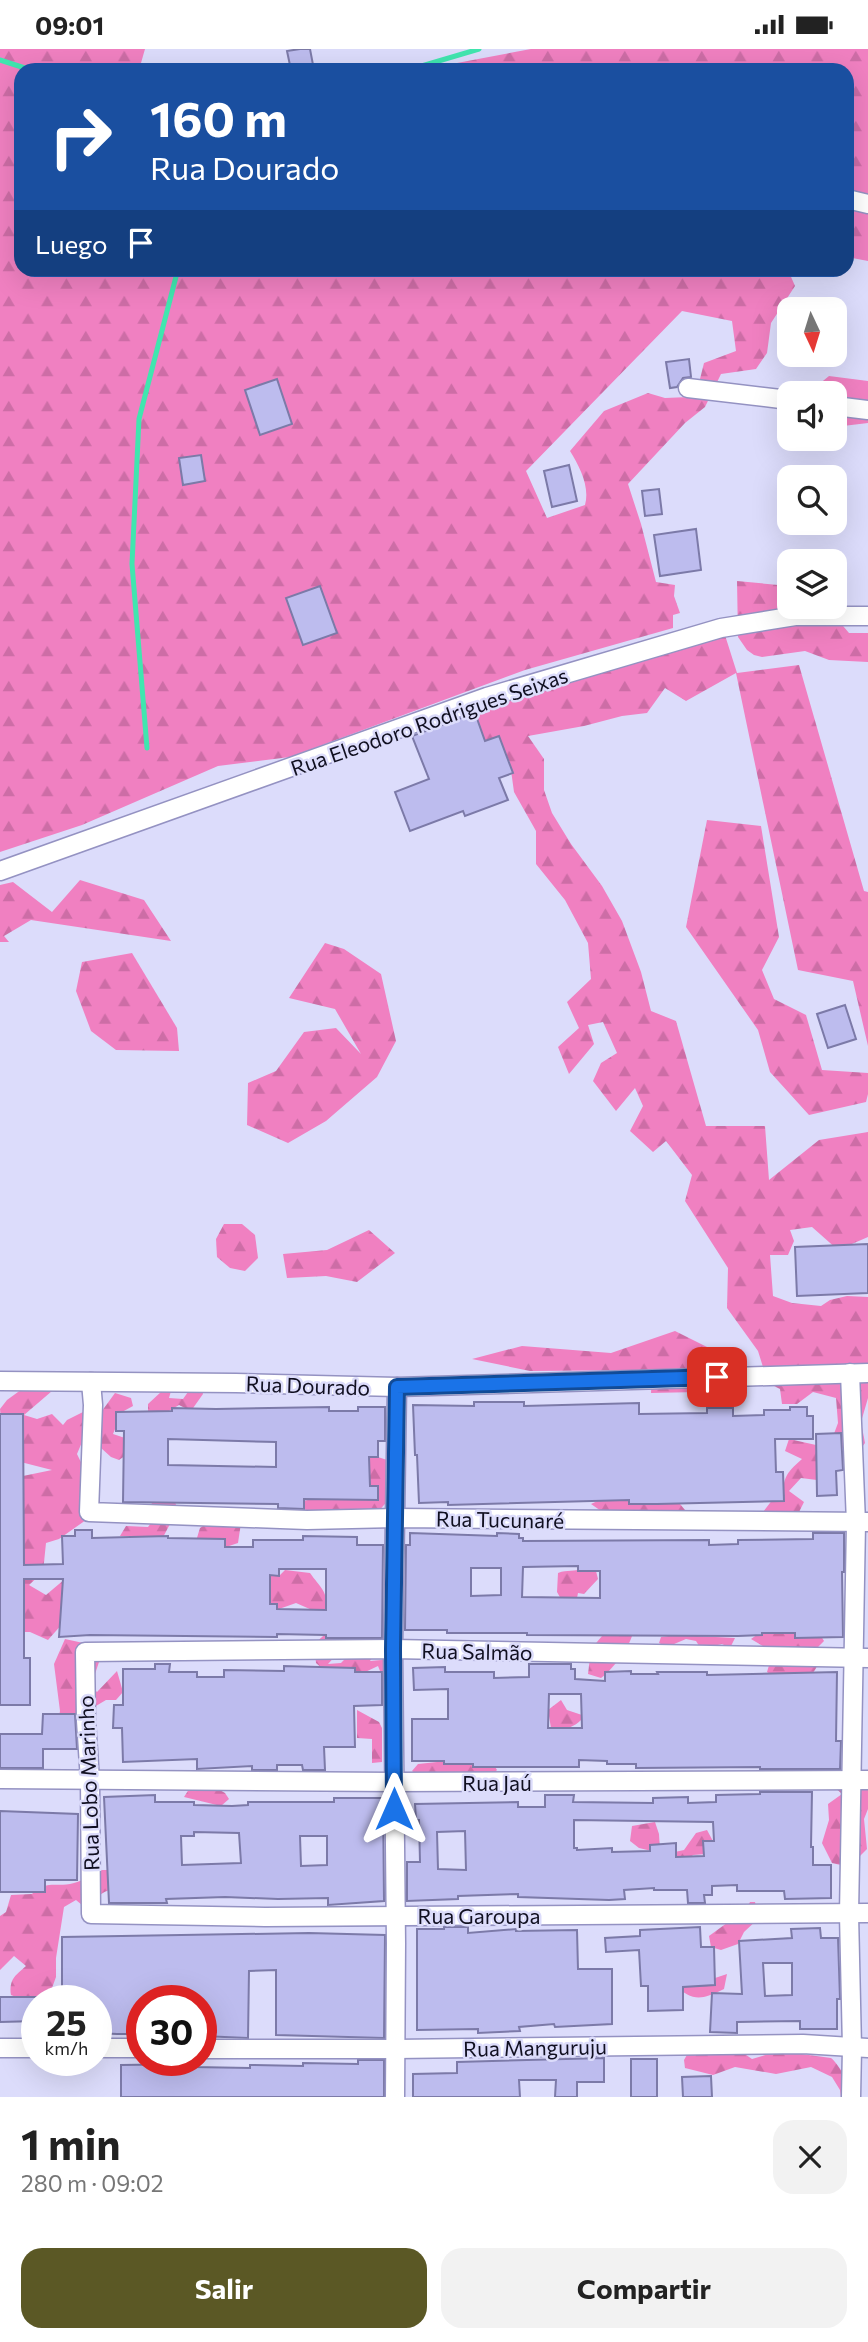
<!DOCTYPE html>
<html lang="es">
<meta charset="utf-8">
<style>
:root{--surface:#fff;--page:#f2f2f2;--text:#222;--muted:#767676;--accent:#5b5825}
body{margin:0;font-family:Commissioner,sans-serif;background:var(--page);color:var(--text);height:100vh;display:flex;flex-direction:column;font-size:26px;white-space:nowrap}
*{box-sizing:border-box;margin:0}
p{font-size:23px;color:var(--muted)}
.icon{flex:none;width:38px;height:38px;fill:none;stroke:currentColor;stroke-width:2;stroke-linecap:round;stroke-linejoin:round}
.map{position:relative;height:2048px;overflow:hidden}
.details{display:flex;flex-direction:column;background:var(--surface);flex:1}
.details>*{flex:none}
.guide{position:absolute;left:14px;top:14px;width:840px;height:214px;border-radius:21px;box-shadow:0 7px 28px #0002;background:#1a4fa0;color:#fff;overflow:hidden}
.needle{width:46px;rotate:176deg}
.controls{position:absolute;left:777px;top:248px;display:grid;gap:14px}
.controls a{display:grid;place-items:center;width:70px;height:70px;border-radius:14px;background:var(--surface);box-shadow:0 7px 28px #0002;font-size:35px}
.speed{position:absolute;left:21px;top:1936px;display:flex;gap:14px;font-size:35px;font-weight:700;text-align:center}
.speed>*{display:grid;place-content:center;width:91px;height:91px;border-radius:50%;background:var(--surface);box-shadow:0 7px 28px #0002;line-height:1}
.speed small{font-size:18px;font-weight:400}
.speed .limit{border:10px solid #d22;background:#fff;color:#111}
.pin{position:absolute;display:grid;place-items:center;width:60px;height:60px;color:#fff;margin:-30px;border-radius:14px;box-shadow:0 4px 10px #0006}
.me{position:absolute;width:77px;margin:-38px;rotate:0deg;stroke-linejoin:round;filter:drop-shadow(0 0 5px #0008)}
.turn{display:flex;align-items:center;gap:24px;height:147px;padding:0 21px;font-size:32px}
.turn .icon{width:91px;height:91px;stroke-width:2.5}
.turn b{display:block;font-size:49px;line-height:60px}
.then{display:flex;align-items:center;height:66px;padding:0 21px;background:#0003;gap:14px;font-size:26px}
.round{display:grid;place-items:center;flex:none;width:74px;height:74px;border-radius:21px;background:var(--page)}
.headline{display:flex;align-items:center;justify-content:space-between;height:119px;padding:0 21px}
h1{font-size:42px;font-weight:700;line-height:52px}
.action{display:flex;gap:14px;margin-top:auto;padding:14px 21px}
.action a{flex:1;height:80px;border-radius:21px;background:var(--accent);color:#fff;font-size:28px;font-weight:700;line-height:80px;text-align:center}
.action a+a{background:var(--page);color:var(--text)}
.status{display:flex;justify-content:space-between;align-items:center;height:49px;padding:0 35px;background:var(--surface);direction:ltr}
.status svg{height:19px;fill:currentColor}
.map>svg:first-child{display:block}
</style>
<div class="status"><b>09:01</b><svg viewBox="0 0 49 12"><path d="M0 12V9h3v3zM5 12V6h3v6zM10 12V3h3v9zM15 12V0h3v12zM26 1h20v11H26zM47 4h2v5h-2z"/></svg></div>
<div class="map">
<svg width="868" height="2048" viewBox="0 0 868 2048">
<defs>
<pattern id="forest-firs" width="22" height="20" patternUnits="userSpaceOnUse" patternTransform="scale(1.75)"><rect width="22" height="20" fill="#f080c1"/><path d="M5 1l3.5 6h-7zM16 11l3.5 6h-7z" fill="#cd6da6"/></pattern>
</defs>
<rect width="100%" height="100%" fill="#dcdcfb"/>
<g fill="url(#forest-firs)" fill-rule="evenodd">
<path d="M0,0h145l-6,21h-118v199l767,1 7,16 -24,37 -4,30 -11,16 -35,5 -16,33 -20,16 -57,61 13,40 15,58 19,3 -1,11 6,17 -7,2v13l-148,42 -235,87 -72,9 -136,59 -82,27zM682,262l50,10 4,30 -32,12 -5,20 -10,14 -24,1 -17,-5 -44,18 -34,40c10,16 20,36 15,54l-38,13 -21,-47z"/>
<path d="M531,0h337v212l-21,-4v-187h-427z"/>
<path d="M829,327l39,5v42l-25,3 -8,-3v-29h-28z"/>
<path d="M737,532l52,5v21h38l22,26h19v29l-39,-2 -24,-9 -43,6 -8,-2 -7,-5 -9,-13z"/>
<path d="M724,583l13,41 62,-8 65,226 4,1v154l-15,-65 -55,-11 -62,-297 -50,28 -21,-13 -18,25 -25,3 -38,10 -56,10 16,23v31l8,23 19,31 31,42 20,35 19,51 10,39 25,10 30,105h59l4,54 50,-40 49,-8v105l-30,13 -26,-23 -22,3 4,11 -6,14h-18l3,41 19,7 29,3 9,-6 17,-4 21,1v101l-7,24 4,21 -11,15 -22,-19 6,-16 -2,-25 -23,-6 -16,12h-15l-2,-15 -12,-6 -10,-32 -31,-43 1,-40 -43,-67 7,-26 -26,-34 -13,11 -23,-21 13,-25 -8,-18 -19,23 -23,-30 8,-18 16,-10 -14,-31 -15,3 6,19 -25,30 -11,-27 21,-19 -12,-26 24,-23 -3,-36 -23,-43 -29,-36v-33l-22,-39 -4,-29 -11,-27 -19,8 -6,-34z"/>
<path d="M707,771l54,6 18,111 -17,33 12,29 32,16 16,55 46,3v21l-2,8 -57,13 -39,-43 -12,-42 -72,-103z"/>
<path d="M80,831l64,20 27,41 -140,-21 -27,16 5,6h-9v-57l13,-3 39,30z"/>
<path d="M325,894l19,6 37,25 15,67 -19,36 -51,44 -38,22 -41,-18 1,-42 28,-12 28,-39 32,-4 25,26 -26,-45 -46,-11z"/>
<path d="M132,904l45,75 2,23 -63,-1 -25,-19 -15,-40 6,-29z"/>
<path d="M224,1175h18l13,11 3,23 -13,13 -15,-3 -13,-11 -1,-18z"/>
<path d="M369,1181l26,23 -38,29 -31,-6 -39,2 -4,-24 44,-4z"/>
<path d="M675,1282l64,32 7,24 -48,5 -47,1 1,-23 -122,1 -58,-12 50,-13 89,7z"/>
<path d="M29,1335l23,7 -28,24 13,4 15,-5 11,11 4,-5 22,-11 1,14 -13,31 26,54 -44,31 -13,4 -3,29 -14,13 17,10 26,-22 -9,50 -15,17 -18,-8h-18l11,-156 29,-6 -47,-12 -5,-49 7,-9z"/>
<path d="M202,1341l1,4 -12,17 -12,-6 -17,10 -14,-3v-8l14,-13h9l-2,7 14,1 5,-7z"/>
<path d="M115,1344l16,5 2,8 -11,6 -9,22 18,6 1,11 -13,9 -8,-3 -10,-9 -2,-33z"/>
<path d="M789,1390l27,6 4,18 -3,17 -16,-2 -12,13 15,11 -6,12 -19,3 -16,-5 10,-13 11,2c-2,-22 1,-27 18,-42l-17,-8z"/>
<path d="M378,1408l12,4 1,36 -14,16 -68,2 -9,-13 39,-10 19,8 20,-2 -24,-39z"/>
<path d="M173,1446l3,10 -6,10v9l-9,17 -24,-5h-17l6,-10 22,1 6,-8 -3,-20z"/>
<path d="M604,1449h71l10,12 -8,8h-30l-20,-8 -23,3 -13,-9z"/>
<path d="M215,1469l26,5 -3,20 -12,4 -30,-6 4,-13z"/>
<path d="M586,1518h9l3,12 -14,15 -6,-1 -1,5 -16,1 -4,-7 1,-19c10,-4 15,0 28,-6z"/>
<path d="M285,1521l25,3c9,13 20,20 15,37h-13l-16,-7 -17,6 -9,-4v-30l9,1z"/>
<path d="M608,1580l25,4c-4,15 -20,36 -32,45l-13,-4 3,-25z"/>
<path d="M330,1581l9,6v16l-11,12 13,-1 31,-32 9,5 3,12 -9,6 -5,7 34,-3 -5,11 -15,12 -6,-15 -17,8 -12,-6 -25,2 -8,-7 -2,-19z"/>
<path d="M818,1582l6,10 -7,7c4,15 0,21 -10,32l-24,2 -16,-10 6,-20 -22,-13 10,-7z"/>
<path d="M677,1586l58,3 -5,10 -8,-4 -21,5 -5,-8 -10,-2 -19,8 -8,-4 2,-6z"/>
<path d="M65,1590l23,5 11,18 -8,24 6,6 20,-21 6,21 -7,8h-10l-27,16h-20l1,-5 -6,-47z"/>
<path d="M561,1651l6,10 18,6c-11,12 -18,14 -34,12l-3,-18z"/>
<path d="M357,1661l22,12 3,6v34l-10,1v-24l-15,-1z"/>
<path d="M456,1711h35l6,10 -10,11 -62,1 -13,-11 6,-7z"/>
<path d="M844,1721l13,16 11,3v20l-4,10 3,30 -18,18 -17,-4 -10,-20 7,-23 -1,-16 14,-10 -13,-12z"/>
<path d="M211,1736l14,8 4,6 -8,7 -37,-9 7,-11z"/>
<path d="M655,1773l4,12 1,17 10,2 14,-3 12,-17 11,-3 7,13 -8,11 -13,1 -12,12 -25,-15 -17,-4 -9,-7 2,-15z"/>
<path d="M100,1821h8l10,19c-17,1 -20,7 -29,22l-13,-11 -12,7 -8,51v19l-4,11 -17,11h-14l-10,-4c-2,-16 4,-19 15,-29l-12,-10 -14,14v-54l6,-4 5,-17 21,-1c15,-15 24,-6 42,-11 9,-2 18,-8 26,-13z"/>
<path d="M750,1853h5l4,16 -15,14 -6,12 -17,6 -10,-3 -2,-11 22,-16 10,-3z"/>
<path d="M727,1925l-3,15c-25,12 -30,12 -52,-5l40,-5z"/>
<path d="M739,2001l13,9 27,-8 52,7c8,6 20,29 24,39h-14l-1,-7 -8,-13 -21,-10 -35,7 -41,-7 -22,8 -28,-7 -1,-8 4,-7z"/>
</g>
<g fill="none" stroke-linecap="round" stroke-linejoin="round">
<g stroke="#40e6af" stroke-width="5">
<path d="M0,11l31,10"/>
<path d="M408,21l71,-21"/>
<path d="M147,699l-15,-184 7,-145 39,-150"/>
</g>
</g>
<g fill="#bdbcee" stroke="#7c7aa8" stroke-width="2" fill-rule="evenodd">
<path d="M300,0h10l4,21h-23l-4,-19z"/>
<path d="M689,310l2,18 -8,1 -6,9 -7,1 -4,-26z"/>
<path d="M277,330l15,45 -32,11 -15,-45z"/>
<path d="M201,406l4,26 -22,4 -4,-27z"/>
<path d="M569,416l8,36 -25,6 -8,-36z"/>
<path d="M659,440l3,25 -17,2 -3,-25z"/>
<path d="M696,480l5,41 -41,6 -6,-41z"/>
<path d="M320,537l17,47 -34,12 -17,-47z"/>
<path d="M475,664l10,28 14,-5 14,37 -14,5 9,22 -43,16 -2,-5 -53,20 -15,-39 34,-13 -17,-43z"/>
<path d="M845,956l11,34 -28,9 -11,-34z"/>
<path d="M868,1195v49l-71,3 -2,-49z"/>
<path d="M474,1353h50v4l115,-3v11l68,-1v-5h26v8l31,-1v-5h26v-3h17v9h6v23h-38l1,33h7l1,29 -127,3h-28v-4l-181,5v-3l-29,1 -2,-48h-2l-2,-50 61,1z"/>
<path d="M329,1358v4h29v-4h27v34h-7v16h-9l1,29h8v14l-74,-1v10l-26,-1v-4l-155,-2 1,-71h-8v-19l56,-1v-3l44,1zM168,1390l108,3v25l-108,-2z"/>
<path d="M0,1365h23l1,151 39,-1 -1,-28h13v-6h17v8l76,-2v2l57,1v8h28v-7h50v-4l54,1v8h26l-1,93h-56v-3l-49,-1v3l-187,-2 -31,2 4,-58h-39v79h6v47h-30zM279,1520h47v41l-49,-1v-5h-7v-29l9,1z"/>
<path d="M841,1384l2,37 -7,1 1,24 -20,1 -1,-62z"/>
<path d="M410,1484l87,3v-3l22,1v4h4v3l186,-1v5l29,-1v-4l75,-1v-6h31v39h-2l1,65 -48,1v-5h-33v2l-24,1 -211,-1v-2h-80v-3h-42l1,-85h4zM578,1517v5h22v27l-78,-1 1,-30zM471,1519h30v27l-30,1z"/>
<path d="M155,1615h15l-1,8h28v5h27v-7l60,1v-5l71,2v4h27v33l-28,1 1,41h-31l1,23h-22l-1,-5h-25v5h-25v-4l-55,3v-10l-74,3 -1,-34h-9l1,-23h9v-36h32z"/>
<path d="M529,1615h42v5h4v10l30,2v-9l26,-1v3h27l-1,-2h50v3l130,-3 -1,69h5l-1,28h-80v-2l-124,1v-4h-29v-3l-28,-1v7h-106v-3h-29v-3h-32v-42h36v-30l-34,1 -1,-22 32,-1v5h49v6l35,-1zM549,1645h32l1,34h-34z"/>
<path d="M43,1665h32l2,35h-34v19h-43v-34h42z"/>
<path d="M760,1743h52l-1,55h2v18h18v33l-46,1 -1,-8h-47v-6l-25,1v9h-8l1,8h-17l-1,-13h-33v-2l-30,2 1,9 -16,1 -91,-3v-3l-60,2v3l-51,2v-39h13l-1,-42h-3l-1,-16 103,-2v5h27v-12h29l-1,7 80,1v-5l35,-1v6l28,-1v-7l44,-1zM574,1771l139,2 1,19h-11l1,15 -28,1v-14l-26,2v6l-38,1v-4l-35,2v-2h-3zM465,1782l1,39 -28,-1 -1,-37z"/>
<path d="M155,1746v7h39v3l38,1 16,-1v-3h86v-4h49l1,103 -56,4v-7l-50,1 -53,-2 -59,2 1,4h-58l-5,-106zM194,1783l45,1 2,30 -59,2 -1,-29h13zM300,1787h27v29l-26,1z"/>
<path d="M0,1762l78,3 -1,66h-32v12h-45z"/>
<path d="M444,1878h24v6l48,-4v2l61,-1 1,39h34v55l-57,3 -1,-3 -35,3 1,4 -42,2v-4l-61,1v-101h27z"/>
<path d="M700,1878l1,20h13l1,38 -32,2v23l-35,1v-25h-7l-2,-36 -33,2 -1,-14 35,-2v-6z"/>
<path d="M820,1879l1,10h17l2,61h-3v30h-37v-8l-63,1v11l-27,-1 2,-39 30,1 -3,-53 53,-3 -1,-9zM763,1914h29v32l-27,1z"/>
<path d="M309,1884l76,2 -1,103 -108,-3v-65l-27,1 -1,67 -47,-2v-36h-59v34h-25l-21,-1v-33h-34v-63z"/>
<path d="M0,1948h37v24l-37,1z"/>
<path d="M604,2009v24h-27v15h-22l1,-17h-37l1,17h-107v-23l44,-1v-11z"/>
<rect x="631" y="2010" width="26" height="38"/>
<path d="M358,2011h26v37h-263v-32l72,-1v3l57,1v-3l53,1v-3l55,1z"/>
<path d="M711,2027l1,21h-29l-1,-20z"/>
</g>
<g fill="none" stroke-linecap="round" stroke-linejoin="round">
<defs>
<g id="minor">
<path d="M847,150l21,5"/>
<path d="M688,339l101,12"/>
<path d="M835,357l33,4"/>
<path d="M0,822l487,-174 234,-69 74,-12h73"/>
<path d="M850,1324l6,150 -7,391 3,134 -1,49"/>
<path d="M0,1332l236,2 161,4 471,-14"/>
<path d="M91,1333l2,23 -4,107 218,8 89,-2 472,4"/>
<path d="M868,1609l-475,-9 -308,3 1,69 4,59 1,134 174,3 603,-4"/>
<path d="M0,1730l394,3 474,-2"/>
<path d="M0,1999h37"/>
<path d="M96,1999h46"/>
<path d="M201,2000h195l407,-5 65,4"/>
<path d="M395,2048l1,-154 -3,-294 4,-262"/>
</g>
</defs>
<use href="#minor" stroke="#9492c2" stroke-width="21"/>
<use href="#minor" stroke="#fff" stroke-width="18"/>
</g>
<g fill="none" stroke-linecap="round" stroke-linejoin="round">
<defs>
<path id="route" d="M394,1760l-1,-160 4,-262 320,-10"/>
</defs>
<use href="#route" stroke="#114b97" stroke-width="18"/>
<use href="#route" stroke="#1a73e8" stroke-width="12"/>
</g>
<g text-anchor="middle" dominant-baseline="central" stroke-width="5" stroke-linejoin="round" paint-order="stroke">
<g font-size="21" fill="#100f20" stroke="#dcdcfb">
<text transform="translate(429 672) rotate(-19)">Rua Eleodoro Rodrigues Seixas</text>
<text transform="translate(308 1336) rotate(2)">Rua Dourado</text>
<text transform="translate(500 1470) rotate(1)">Rua Tucunaré</text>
<text transform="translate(477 1602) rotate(1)">Rua Salmão</text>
<text x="497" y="1733">Rua Jaú</text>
<text transform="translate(88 1734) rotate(-92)">Rua Lobo Marinho</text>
<text x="479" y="1866">Rua Garoupa</text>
<text transform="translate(535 1998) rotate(-1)">Rua Manguruju</text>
</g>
</g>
</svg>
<div class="controls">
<a><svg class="needle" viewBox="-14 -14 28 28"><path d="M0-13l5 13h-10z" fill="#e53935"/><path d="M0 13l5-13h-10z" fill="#767676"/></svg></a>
<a><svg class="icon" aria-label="sound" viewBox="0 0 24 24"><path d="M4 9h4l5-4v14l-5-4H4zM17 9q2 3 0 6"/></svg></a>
<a><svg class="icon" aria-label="search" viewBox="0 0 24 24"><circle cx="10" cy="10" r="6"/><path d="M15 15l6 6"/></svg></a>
<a><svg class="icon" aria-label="layers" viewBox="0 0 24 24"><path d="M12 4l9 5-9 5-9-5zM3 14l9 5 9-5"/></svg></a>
</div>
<div class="speed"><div>25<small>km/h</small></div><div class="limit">30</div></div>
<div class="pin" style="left:717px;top:1328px;background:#d93025"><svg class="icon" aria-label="arrive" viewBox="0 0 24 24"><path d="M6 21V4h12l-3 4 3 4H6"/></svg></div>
<svg class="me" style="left:394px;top:1760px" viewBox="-20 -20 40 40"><path d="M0-17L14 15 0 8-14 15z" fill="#1a73e8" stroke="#fff" stroke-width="4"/></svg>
<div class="guide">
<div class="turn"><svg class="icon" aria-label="right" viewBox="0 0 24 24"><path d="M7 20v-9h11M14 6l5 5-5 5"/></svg><div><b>160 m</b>Rua Dourado</div></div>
<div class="then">Luego<svg class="icon" aria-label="arrive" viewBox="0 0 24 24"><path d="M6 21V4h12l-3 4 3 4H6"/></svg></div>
</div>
</div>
<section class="details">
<div class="headline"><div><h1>1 min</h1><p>280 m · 09:02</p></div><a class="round"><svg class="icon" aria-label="close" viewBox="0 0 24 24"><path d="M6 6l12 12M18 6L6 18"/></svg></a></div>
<div class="action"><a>Salir</a><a>Compartir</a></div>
</section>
